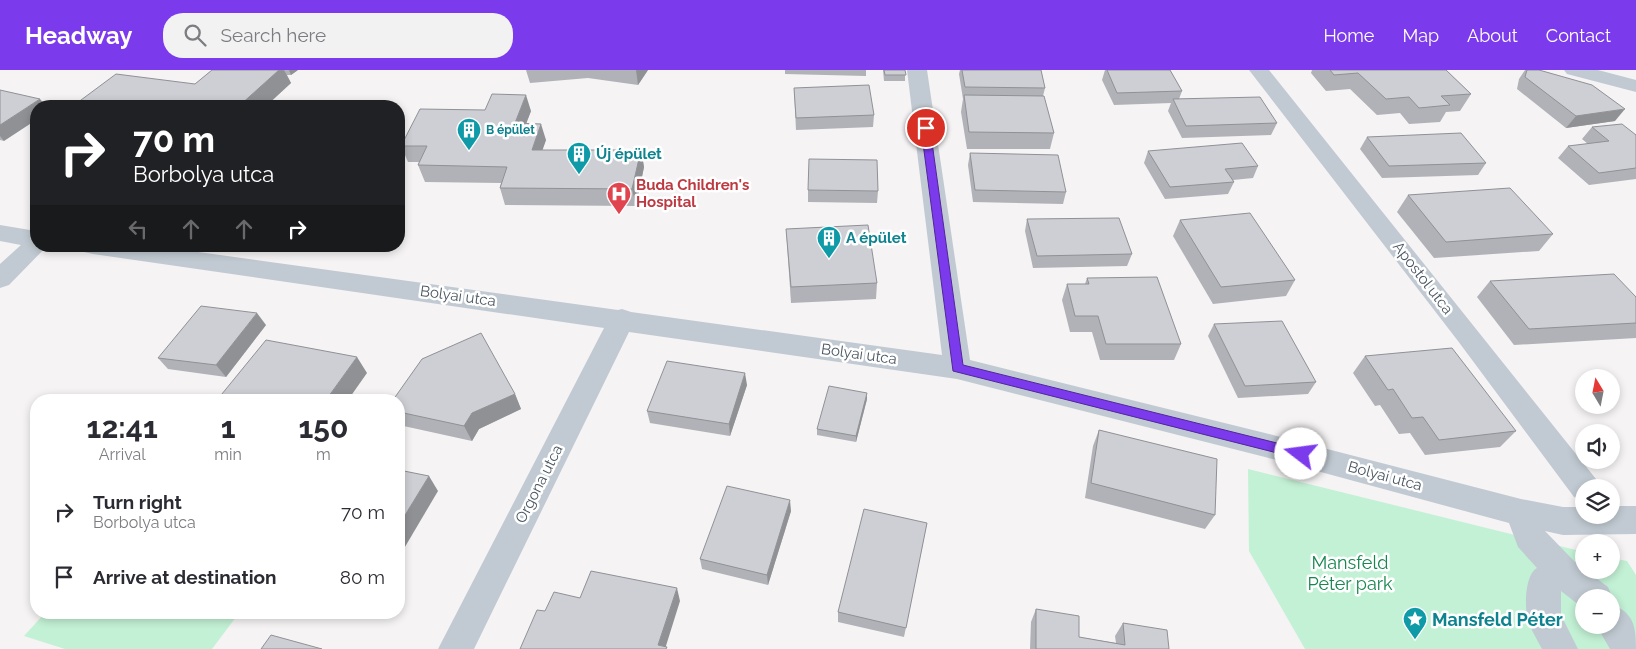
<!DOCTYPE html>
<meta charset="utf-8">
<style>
:root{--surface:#fff;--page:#f2f2f3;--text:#2b2b33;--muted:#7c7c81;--accent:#7c3aed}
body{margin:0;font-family:Raleway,sans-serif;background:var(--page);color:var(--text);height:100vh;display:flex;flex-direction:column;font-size:19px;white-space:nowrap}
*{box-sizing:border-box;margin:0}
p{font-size:16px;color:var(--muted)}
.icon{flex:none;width:28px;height:28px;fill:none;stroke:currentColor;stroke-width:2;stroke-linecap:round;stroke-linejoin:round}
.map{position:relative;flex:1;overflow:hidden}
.details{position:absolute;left:30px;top:324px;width:375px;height:225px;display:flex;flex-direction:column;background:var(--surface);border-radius:20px;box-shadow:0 2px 8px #0003}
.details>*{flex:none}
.banner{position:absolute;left:30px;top:30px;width:375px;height:152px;border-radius:20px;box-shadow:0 2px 8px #0003;background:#202124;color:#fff;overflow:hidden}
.needle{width:32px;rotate:350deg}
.controls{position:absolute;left:1575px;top:299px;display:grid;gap:10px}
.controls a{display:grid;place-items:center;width:45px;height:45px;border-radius:50%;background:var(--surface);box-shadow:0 2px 8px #0003;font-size:25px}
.pin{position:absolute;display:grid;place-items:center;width:42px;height:42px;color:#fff;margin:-21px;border:2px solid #fff;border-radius:50%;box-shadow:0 1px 5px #0007}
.me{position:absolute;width:55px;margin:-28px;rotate:285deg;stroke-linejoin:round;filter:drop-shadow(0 0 4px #0008)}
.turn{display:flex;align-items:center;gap:18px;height:105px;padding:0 20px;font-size:22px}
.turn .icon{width:65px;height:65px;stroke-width:2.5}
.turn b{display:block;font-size:35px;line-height:42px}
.lanes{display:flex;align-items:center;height:48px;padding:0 20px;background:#0003;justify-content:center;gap:25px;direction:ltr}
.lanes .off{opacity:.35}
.eta{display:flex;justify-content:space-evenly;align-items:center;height:85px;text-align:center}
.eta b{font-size:30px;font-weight:700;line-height:35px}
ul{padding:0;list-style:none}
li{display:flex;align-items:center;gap:15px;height:65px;padding:0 20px}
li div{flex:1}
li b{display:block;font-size:19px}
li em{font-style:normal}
header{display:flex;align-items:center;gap:30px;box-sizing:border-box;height:70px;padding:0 25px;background:var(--accent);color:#fff}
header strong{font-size:24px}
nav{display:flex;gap:28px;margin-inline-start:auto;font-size:18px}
.search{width:350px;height:45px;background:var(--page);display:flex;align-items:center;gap:12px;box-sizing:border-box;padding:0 18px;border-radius:20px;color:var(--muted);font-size:19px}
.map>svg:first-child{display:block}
</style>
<header>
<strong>Headway</strong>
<div class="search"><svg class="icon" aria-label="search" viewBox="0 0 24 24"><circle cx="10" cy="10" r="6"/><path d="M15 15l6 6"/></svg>Search here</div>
<nav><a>Home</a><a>Map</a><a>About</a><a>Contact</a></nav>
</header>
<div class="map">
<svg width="1636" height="579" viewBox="0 0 1636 579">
<rect width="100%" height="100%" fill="#f5f3f3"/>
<g fill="#c3f1d5" fill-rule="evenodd">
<path d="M1248,399l336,83v18h27v-12l16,3 9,14v74h-331l-56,-98zM1584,528h27v27h-27z"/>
<path d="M45,543v-1l194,1 -27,36h-147l-41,-13z"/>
</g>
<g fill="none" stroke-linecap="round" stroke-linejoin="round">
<g fill="#c1cad2" fill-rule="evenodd">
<path d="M907,0h20l43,290 295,73 256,66 42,8h21v8h27v-9h25v28l-73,1 -18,-4 29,30 34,26 5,11 -2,4v-4h-27v11l-23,-18v24l17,34h-36c-5,-10 -13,-22 -15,-33 -2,-12 -2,-41 10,-48l-19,-21 -9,-24 -244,-66 -308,-78 -328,-47 -155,317h-36l166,-321 -511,-74 -9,-2 -3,-6h74l463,64 4,-1 9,3 311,43z"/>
<path d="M1249,0h20l327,409 4,9h-16v13l-10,-4 -116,-156z"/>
<path d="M1564,0h34l38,10v12l-69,-18z"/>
<path d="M0,155l36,6v15h11l-38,39 -9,3v-24l21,-19 -21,-4z"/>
<path d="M1611,534c23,9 25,22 25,45h-26l-14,-24h15z"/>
</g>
</g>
<g fill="#b0b2b7">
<path d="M212,0h86l-7,5h-4l4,8 -25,23h-187l-2,-3 118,-19z"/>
<path d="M526,0h122l-10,15 -50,-7 -58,5z"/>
<path d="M785,0h81v6l-81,-2z"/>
<path d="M883,0h22v11h-21z"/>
<path d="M960,0h81l4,18 -2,8 11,37 -4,16h-83l-6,-37 2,-13 -4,-25z"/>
<path d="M1105,0h65l12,21 -3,8 98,24 -6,12 -89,3 -14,-27 3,-8 -57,2 -12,-25z"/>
<path d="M1312,0h134l25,24 -11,17 -14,1 -6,10 -31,2 -9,-11 -23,2 -27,-26 -24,2 -15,-18z"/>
<path d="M1525,0h14l76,51 -49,7 -49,-39 2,-10z"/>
<path d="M794,18l80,27 -1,12 -77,3z"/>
<path d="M0,20l4,51 -4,-1z"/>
<path d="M531,41l-5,12 20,17 -4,10h99l3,17 -8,39 -131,-1 -5,-17 1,-5 -76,-1 -7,-17 1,-3h-11l-7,-16z"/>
<path d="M1592,57l44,8v44l-47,6 -31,-27 10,-12 20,-2 -6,-5z"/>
<path d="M1367,67l119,26 -8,12 -96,3 -22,-29z"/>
<path d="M1148,81l110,15 -5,12 -20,2 1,2 -6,12 -63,5 -21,-36z"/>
<path d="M970,83l96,39 -3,12 -90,-2 -5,-37z"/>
<path d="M808,120l70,1 -1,12 -69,-1z"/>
<path d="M1408,125l145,39 -14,17 -105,7 -37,-46z"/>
<path d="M1027,149l105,35 -5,12 -94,2 -8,-37z"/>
<path d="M1180,150l115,60 -9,16 -73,8 -40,-68z"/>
<path d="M786,159l91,54 -1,16 -85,4z"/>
<path d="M1087,208l94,66 -7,16h-74l-8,-28h-22l-8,-32 5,-16h18z"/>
<path d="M1490,211l146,16v41l-122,7 -37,-48z"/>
<path d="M1214,254l102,58 -8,12 -70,4 -30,-62z"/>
<path d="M266,255l-40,52 -58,-8 -10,-11z"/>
<path d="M1365,286l151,75 -16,16 -75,8 -15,-22 -11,1 -19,-29 -5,1 -22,-33z"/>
<path d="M747,315l-17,51 -80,-13 -3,-12z"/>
<path d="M515,324l6,15 -42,20 -7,12 -73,-16v-25z"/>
<path d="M867,329l-11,43 -39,-7v-6z"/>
<path d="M1099,360l116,85 -10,14 -120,-31 8,-52z"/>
<path d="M791,441l-23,74 -66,-16 -2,-10z"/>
<path d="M927,453l-23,114 -66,-15v-10z"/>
<path d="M1036,539l43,28 37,6 -1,-7 8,-13 46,26h-139l1,-27z"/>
</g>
<g fill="#909195">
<path d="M279,0h5l7,13 -25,23h-27z"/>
<path d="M289,0h9l-7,5z"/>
<path d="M636,0h12l-10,15z"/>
<path d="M526,25l5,16 -11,29 -5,-17z"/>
<path d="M40,29l6,7h-10v14l-32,21 -4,-5v-11z"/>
<path d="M167,33l3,3h-7z"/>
<path d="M1625,39l-10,12 -49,7 10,-12z"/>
<path d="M541,54l5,16 -9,26 -5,-16z"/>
<path d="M641,80l3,17 -8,39 -4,-17z"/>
<path d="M257,243l9,12 -40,52 -10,-12z"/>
<path d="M357,287l10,16 -19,27h-22z"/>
<path d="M745,303l2,12 -17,51 -1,-12z"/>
<path d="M867,323v6l-11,43v-6z"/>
<path d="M515,324l6,15 -42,20 -7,12 -8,-15 8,-13z"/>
<path d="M429,406l9,15 -39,66v-32z"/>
<path d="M790,430l1,11 -23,74 -1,-10z"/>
<path d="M677,518l3,13 -15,48 -7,-4z"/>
</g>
<g fill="#cdcfd5" stroke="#909195">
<path d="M212,0h67l-40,36h-48l-24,-3 -4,3h-67l-19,-3 39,-29 79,10z"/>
<path d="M884,0h21l1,5h-21z"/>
<path d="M962,0h79l4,18 -80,-1z"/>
<path d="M1107,0h63l12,21 -65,2z"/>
<path d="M1330,0h116l25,24 -30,2 9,9 -31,3 -10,-11 -23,2 -28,-26 -24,2z"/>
<path d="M1527,0h12l53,15 33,24 -49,7 -51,-39z"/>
<path d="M869,15l5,30 -78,3 -2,-30z"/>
<path d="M0,20l40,9 -40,26z"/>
<path d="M492,24l34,1 -11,28 26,1 -9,26h109l-9,39 -132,-1 7,-21 -89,-2 9,-19h-26l19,-37 65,1z"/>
<path d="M964,25l80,1 10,37 -85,-1z"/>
<path d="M1260,27l17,26 -91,3 -13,-27z"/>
<path d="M1622,54l14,11v33l-37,5 -31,-27 41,-5 -17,-14z"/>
<path d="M1461,63l25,30 -97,3 -22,-29z"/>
<path d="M1242,73l16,23 -33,3 9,13 -64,5 -22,-36z"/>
<path d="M970,83l88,2 8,37 -91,-2z"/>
<path d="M809,89l68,1 1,31 -70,-1z"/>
<path d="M1510,118l43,46 -107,8 -38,-47z"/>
<path d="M1250,143l45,67 -74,7 -41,-67z"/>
<path d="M1119,148l13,36 -95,2 -10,-37z"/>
<path d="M868,155l9,58 -86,4 -5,-58z"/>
<path d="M1614,204l22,23v26l-107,6 -39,-48z"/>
<path d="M1157,207l24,67h-75l-8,-28h-23l-8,-32h22l-2,-6z"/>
<path d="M201,236l56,7 -41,52 -58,-7z"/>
<path d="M1282,251l34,61 -71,4 -31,-62z"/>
<path d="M481,263l34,61 -43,19 -8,13 -65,-14v-12h-6l29,-41z"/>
<path d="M266,270l91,17 -31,43h-109z"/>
<path d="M1452,278l64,83 -77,9 -16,-23 -11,1 -19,-29 -5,1 -23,-34z"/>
<path d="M667,291l78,12 -16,51 -82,-13z"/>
<path d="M829,316l38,7 -11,43 -39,-7z"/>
<path d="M1099,360l118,29 -2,56 -124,-32z"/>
<path d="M399,400l30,6 -30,49z"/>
<path d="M727,416l63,14 -23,75 -67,-16z"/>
<path d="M864,439l63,14 -21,105 -68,-16z"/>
<path d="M591,501l86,17 -19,57 9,2 -1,2h-146l17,-39 8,1 9,-19 26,6z"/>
<path d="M1036,539l43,7v21l46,8 -2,-22 44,7 2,19h-133z"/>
<path d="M271,565l51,14h-61z"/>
</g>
<path fill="#7c3aed" stroke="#51269a" d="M926,55l4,3 33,237 338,84 5,2 2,3 -2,4 -5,1 -348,-88 -32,-243z"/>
<defs>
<symbol id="building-pin" viewBox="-11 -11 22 30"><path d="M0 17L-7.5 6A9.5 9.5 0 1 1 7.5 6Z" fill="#0f9aa8" stroke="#fff"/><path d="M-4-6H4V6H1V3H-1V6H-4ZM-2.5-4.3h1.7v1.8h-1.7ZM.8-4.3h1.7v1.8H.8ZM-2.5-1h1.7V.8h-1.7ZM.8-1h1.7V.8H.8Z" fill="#fff"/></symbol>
<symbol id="hospital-pin" viewBox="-11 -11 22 30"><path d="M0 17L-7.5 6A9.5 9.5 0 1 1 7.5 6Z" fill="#e0444e" stroke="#fff"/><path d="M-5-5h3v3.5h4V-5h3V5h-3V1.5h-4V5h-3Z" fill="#fff"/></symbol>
<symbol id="sight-pin" viewBox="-11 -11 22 30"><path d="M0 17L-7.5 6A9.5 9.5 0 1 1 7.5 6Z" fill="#0f9aa8" stroke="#fff"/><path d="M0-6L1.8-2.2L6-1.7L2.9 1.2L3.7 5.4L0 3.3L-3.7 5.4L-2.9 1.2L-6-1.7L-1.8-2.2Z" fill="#fff"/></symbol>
</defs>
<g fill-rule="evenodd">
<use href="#building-pin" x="455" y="46" width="28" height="38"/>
<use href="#building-pin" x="565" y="70" width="28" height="38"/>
<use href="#hospital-pin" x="605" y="110" width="28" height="38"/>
<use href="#building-pin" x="815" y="154" width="28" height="38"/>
<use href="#sight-pin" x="1401" y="535" width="28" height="38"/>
</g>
<g text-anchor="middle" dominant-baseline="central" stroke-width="5" stroke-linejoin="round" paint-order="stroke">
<g font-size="12" font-weight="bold" fill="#0d838f" stroke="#fff" text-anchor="start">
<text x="486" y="60">B épület</text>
</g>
<g font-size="15" font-weight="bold" fill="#0d838f" stroke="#fff" text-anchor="start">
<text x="596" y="84">Új épület</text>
<text x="846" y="168">A épület</text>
</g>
<g font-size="15" font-weight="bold" fill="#be3a42" stroke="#fff" text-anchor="start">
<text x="636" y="115">Buda Children's<tspan x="636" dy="17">Hospital</tspan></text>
</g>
<g font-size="15" fill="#4a5661" stroke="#fff">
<text transform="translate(1423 208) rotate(52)">Apostol utca</text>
<text transform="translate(458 226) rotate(8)">Bolyai utca</text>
<text transform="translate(859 284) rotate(8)">Bolyai utca</text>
<text transform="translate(1385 406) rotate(15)">Bolyai utca</text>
<text transform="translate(539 414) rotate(-63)">Orgona utca</text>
</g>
<g font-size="18" fill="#17864f" stroke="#fff">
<text x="1350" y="492">Mansfeld<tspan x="1350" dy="21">Péter park</tspan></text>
</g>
<g font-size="18" font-weight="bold" fill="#0d838f" stroke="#fff" text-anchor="start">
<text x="1432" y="549">Mansfeld Péter</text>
</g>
</g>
</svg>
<div class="controls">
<a><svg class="needle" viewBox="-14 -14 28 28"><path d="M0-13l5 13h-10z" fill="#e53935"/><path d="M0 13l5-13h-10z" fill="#7c7c81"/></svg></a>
<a><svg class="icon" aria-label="sound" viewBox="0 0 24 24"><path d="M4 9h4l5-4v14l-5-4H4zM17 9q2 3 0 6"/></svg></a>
<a><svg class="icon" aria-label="layers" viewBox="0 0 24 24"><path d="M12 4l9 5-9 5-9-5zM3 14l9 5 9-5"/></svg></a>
<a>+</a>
<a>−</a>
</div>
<div class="pin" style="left:926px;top:58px;background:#d93025"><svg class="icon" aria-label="arrive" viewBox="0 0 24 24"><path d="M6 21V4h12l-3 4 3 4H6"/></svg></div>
<svg class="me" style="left:1301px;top:384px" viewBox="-20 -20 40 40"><circle r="19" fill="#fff"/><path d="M0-13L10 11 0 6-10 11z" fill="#7c3aed"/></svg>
<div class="banner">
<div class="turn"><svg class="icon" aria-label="right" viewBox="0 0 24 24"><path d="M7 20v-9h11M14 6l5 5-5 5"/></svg><div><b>70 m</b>Borbolya utca</div></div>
<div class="lanes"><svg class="icon off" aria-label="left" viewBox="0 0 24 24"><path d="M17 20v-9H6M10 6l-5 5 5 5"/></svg><svg class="icon off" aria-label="ahead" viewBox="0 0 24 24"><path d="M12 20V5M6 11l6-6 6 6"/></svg><svg class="icon off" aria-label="ahead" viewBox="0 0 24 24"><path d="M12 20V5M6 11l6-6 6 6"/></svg><svg class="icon" aria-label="right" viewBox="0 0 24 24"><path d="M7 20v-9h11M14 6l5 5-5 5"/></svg></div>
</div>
<section class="details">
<div class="eta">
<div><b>12:41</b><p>Arrival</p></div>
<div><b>1</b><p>min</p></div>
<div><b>150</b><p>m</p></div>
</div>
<ul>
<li><svg class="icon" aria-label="right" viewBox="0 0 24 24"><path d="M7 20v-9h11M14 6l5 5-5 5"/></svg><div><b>Turn right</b><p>Borbolya utca</p></div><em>70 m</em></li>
<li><svg class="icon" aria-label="arrive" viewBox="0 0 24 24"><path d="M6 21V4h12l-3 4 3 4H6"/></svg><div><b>Arrive at destination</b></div><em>80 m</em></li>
</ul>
</section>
</div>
